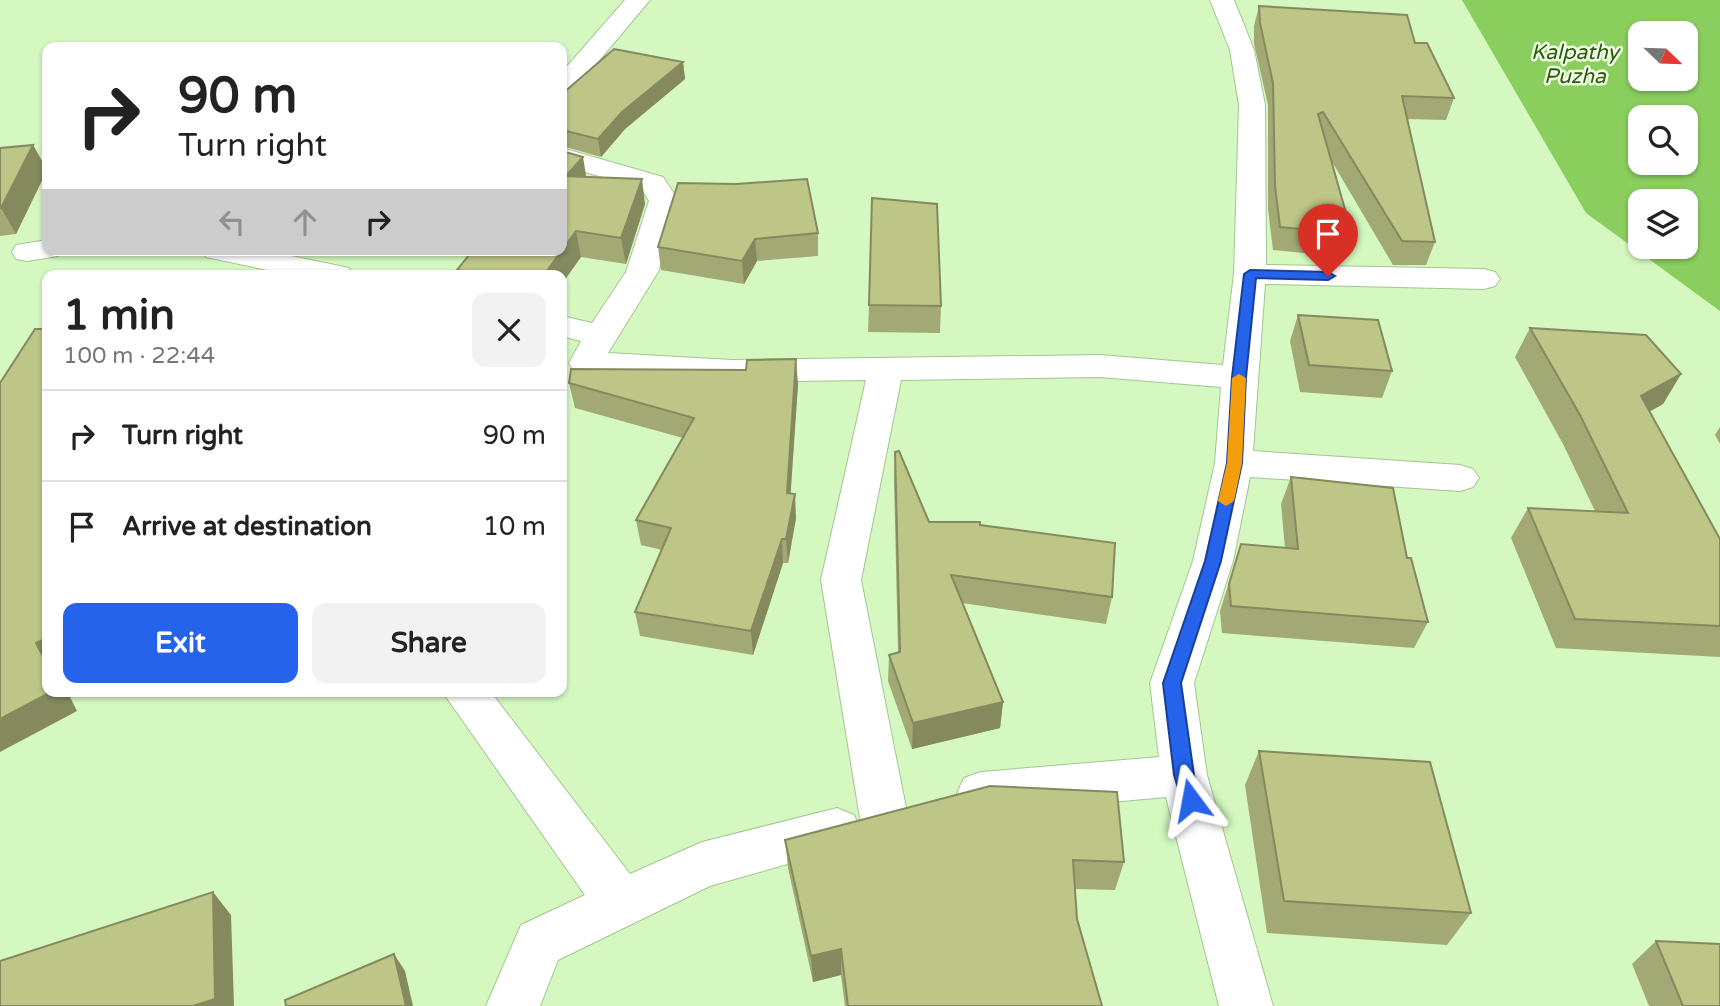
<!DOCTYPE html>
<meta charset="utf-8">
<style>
:root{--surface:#fff;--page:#f2f2f2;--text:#222;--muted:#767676;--line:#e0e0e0;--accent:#2563eb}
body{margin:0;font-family:"Varela Round",sans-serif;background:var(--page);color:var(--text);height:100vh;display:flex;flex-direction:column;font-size:26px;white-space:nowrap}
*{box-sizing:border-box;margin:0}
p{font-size:23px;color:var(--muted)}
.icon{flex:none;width:38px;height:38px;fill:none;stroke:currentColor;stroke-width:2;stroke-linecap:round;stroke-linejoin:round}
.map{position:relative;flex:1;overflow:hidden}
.sheet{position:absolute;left:42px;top:270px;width:525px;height:427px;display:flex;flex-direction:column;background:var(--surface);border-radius:14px;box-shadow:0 2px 5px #0004}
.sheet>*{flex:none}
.guide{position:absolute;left:42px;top:42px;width:525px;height:214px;border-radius:14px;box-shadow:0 2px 5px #0004;background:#fff;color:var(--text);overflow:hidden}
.needle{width:46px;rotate:113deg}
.fabs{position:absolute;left:1628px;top:21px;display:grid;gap:14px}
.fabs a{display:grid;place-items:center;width:70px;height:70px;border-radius:14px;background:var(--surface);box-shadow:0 2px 5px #0004;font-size:35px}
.pin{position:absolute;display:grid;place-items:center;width:60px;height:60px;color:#fff;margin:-72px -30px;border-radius:50% 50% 50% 0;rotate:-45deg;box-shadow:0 0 7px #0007}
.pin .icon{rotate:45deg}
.me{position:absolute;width:77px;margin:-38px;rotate:347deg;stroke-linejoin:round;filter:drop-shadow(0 0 5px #0008)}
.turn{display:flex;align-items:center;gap:24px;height:147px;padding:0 21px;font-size:32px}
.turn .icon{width:91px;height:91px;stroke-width:2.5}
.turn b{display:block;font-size:49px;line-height:60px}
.lanes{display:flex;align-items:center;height:66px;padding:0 21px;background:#0003;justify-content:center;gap:35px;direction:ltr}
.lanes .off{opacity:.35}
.round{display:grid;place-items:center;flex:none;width:74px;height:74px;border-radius:14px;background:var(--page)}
.head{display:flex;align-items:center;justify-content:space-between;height:119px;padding:0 21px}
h1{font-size:42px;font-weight:700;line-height:52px}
.cta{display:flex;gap:14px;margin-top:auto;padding:14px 21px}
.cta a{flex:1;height:80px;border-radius:14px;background:var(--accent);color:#fff;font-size:28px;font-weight:700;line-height:80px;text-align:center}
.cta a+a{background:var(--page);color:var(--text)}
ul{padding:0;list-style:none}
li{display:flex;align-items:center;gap:21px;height:91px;padding:0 21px;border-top:2px solid var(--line)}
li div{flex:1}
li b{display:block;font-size:26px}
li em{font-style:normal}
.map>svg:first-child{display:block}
</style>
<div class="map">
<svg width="1720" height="1006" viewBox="0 0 1720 1006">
<rect width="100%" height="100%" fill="#d4f8c0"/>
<path fill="#8ace5e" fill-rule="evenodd" d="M1462,0h258v311l-134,-98zM1640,33h45v46h-45zM1640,117h45v46h-45zM1640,201h45v46h-45z"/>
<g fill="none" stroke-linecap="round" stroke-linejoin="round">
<defs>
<g id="minor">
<path d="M625,0h25l-79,94 -9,2v-24z"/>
<path d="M1210,0h24l20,50 11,55 1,160 218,4 11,3 5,7 -5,7 -11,3 -219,-5 -12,167 207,14 13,4 6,9 -6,9 -13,4 -210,-14 -17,84 -39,122 13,92 66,231h-54l-53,-209 -185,17 -17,-6 -7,-15 7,-15 17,-6 178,-15 -9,-74 43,-122 22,-98 6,-76 -121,-10 -199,3 -40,200 47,238 -7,15 -17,7 -17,-7 -7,-15 -39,-238 45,-200 -134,2 -146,-8 -12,-3 -5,-8 12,-22 -19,-5v-20l30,7 34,-51 23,-71 -7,-12 -80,-24v-17l101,29 16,24 -21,71 -50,81 124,7 368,-5 123,10 11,-91 5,-169 -9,-55z"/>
<path d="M47,240v10h15l-4,6 -31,5 -11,-2 -4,-7 4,-7z"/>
<path d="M202,250h61l86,18 5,7h-63l-85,-18z"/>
<path d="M442,691h48l140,183 72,-32 135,-34 17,7 7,15 -7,15 -144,41 -152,74 -18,46h-54l35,-81 64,-30z"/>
</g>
</defs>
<use href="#minor" stroke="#a3c690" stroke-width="2"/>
<use href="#minor" fill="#fff" fill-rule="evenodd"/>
</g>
<g fill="#a3a974">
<path d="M1259,6l156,37 39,55 -8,22 -39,-1 28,123 -9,23h-33l-62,-105 21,74 -8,23 -71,-7 -5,-41v-104l-14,-61v-18z"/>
<path d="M683,62l2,17 -60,50 -24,28 -39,-11v-52z"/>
<path d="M33,145l14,25 -31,64 -16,2v-88z"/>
<path d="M562,151l24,24 -2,2 61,27 -19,60 -45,-7 -19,18h-104l-1,-5 105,-20z"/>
<path d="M818,233v23l-61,5 -13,23 -83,-14 -3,-23z"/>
<path d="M869,305l72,1 -1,27 -72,-1z"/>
<path d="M1298,315l94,56 -10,27 -82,-6 -10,-51z"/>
<path d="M1530,328l151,46 -18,30 -14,8 71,127v118l-164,-9 -45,-110 17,-30 67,3 -32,-67 -48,-87z"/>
<path d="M569,383l229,1 -8,109 6,25 -8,45h-5l-30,92 -113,-19 -5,-24 27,-62 -21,-5 -5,-25 47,-82 -108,-30z"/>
<path d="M1720,427v17l-5,-9z"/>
<path d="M895,452l34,70 51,3 132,72 -6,27 -144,-21 41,99 -3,26 -88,21 -24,-68 1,-26 9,-2 -4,-174z"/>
<path d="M1291,477l116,81 21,64 -14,26 -192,-15 -2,-22 21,-67 44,4 -4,-44z"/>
<path d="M1259,751l212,162 -24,32 -180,-12 -22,-148z"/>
<path d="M785,840l339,22 -9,28 -40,-1 2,30 25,87h-257l-4,-31 -28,7 -25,-114z"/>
<path d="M1656,941l64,65h-71l-17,-42z"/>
</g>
<g fill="#848a5e">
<path d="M683,62l2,17 -60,50 -24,28 -3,-18 24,-27z"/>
<path d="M33,145l14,25 -31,64 -15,-26z"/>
<path d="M583,157l3,18 -19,22 -4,-17z"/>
<path d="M642,179l3,25 -19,60 -5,-26z"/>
<path d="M576,231l5,26 -19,27v-9h-18z"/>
<path d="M755,239l2,22 -13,23 -2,-23z"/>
<path d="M796,359l2,25 -9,134 -2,-25z"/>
<path d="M1681,374l-18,30 -40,22 18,-30z"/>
<path d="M795,494l1,24 -8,45 -2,-24z"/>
<path d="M782,539l1,24 -30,92 -2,-24z"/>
<path d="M47,638v26l-11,-21z"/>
<path d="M53,691h14l10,20 -77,41v-33z"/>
<path d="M1003,702l-3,26 -88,21 1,-26z"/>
<path d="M213,892l18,23 3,91h-41z"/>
<path d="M841,949v26l-28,7 -2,-26z"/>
<path d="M394,954l11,17 8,35h-7z"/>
</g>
<g fill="#bdc587" stroke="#848a5e" stroke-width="2">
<path d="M1259,6l148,9 8,28h12l27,55 -52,-2 33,146 -33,-1 -79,-129 -5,2 34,120 -72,-7 -5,-41 -2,-103 -13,-60z"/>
<path d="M614,49l69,13 -61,50 -24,27 -36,-9v-10l1,-1 -1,-1v-24z"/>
<path d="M33,145l-32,63h-1v-60z"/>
<path d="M562,151l21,6 -17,19h-4z"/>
<path d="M562,176l80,3 -21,59 -45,-7 -14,19z"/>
<path d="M807,179l11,54 -63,6 -13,22 -84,-14 20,-64 58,1z"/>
<path d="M872,198l65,6 4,102 -72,-1z"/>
<path d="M473,250h89l-18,25h-54l-33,-5z"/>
<path d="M1298,315l80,5 14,51 -83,-6z"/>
<path d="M1530,328l116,7 35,39 -40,22 79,143v87l-145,-7 -47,-111 100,5 -48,-98z"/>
<path d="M35,329h12v309l-11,5 11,21v27h6l-53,28v-336z"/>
<path d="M796,359l-9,134 8,1 -9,45h-4l-31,92 -116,-19 36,-84 -35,-8 58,-102 -125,-35 2,-14 175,1 1,-10z"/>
<path d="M899,451l30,71h51v3l135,18 -3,54 -161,-22 52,127 -90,21 -24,-68 11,-3 -5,-200z"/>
<path d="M1291,477l102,11 14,70h4l17,64 -197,-16 -2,-22 12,-40 57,5z"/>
<path d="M1259,751l171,11 41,151 -187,-12z"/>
<path d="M990,786l127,6 7,70 -51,-2 4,59 25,87h-254l-7,-57 -30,7 -26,-116z"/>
<path d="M213,892l2,107 -22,7h-193v-45z"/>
<path d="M1656,941l64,3v62h-37z"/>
<path d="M394,954l12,52h-120l-1,-6z"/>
</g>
<path fill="#2563eb" stroke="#184099" stroke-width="2" d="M1250,270l78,2 7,4 -7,4 -72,-2 -10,99 -4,86 -21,98 -40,122 13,92 7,25 -3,7 -7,2 -7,-2 -10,-32 -11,-92 42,-122 22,-98 5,-86 12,-103z"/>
<path fill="#f59e0b" d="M1239,374l7,4 -4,85 -8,38 -8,5 -8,-5 9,-38 5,-85z"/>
<g text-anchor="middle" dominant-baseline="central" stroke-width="5" stroke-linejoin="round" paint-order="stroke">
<g font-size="21" font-style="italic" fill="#305a0c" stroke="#effee7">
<text x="1575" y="52">Kalpathy<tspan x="1575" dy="24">Puzha</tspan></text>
</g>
</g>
</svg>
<div class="fabs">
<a><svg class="needle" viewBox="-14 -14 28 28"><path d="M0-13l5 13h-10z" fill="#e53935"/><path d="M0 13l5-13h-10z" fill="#767676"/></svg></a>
<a><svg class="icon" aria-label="search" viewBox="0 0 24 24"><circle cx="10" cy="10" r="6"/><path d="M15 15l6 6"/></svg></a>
<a><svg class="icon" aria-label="layers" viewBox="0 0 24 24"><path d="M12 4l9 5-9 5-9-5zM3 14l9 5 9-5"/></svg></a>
</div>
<div class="pin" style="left:1328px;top:276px;background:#d93025"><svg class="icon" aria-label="arrive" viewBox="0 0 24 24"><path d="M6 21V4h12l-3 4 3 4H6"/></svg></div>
<svg class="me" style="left:1191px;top:800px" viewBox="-20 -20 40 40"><path d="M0-17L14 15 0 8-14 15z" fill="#2563eb" stroke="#fff" stroke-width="4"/></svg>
<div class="guide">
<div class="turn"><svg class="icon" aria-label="right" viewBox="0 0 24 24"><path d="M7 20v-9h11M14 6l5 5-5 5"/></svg><div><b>90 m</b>Turn right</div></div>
<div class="lanes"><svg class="icon off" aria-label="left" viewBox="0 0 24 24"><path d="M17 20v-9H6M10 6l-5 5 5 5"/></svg><svg class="icon off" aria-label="ahead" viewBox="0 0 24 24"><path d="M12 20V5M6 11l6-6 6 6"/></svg><svg class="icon" aria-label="right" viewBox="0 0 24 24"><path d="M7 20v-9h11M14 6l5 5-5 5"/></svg></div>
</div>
<section class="sheet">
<div class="head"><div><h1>1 min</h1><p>100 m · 22:44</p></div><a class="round"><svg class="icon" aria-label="close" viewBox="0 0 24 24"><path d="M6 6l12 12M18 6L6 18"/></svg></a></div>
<ul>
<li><svg class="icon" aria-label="right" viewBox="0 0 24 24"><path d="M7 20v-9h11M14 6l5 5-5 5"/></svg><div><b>Turn right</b></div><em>90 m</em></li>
<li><svg class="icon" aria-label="arrive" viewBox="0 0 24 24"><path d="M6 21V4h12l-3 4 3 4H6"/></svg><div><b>Arrive at destination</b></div><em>10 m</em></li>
</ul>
<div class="cta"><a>Exit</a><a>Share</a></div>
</section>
</div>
